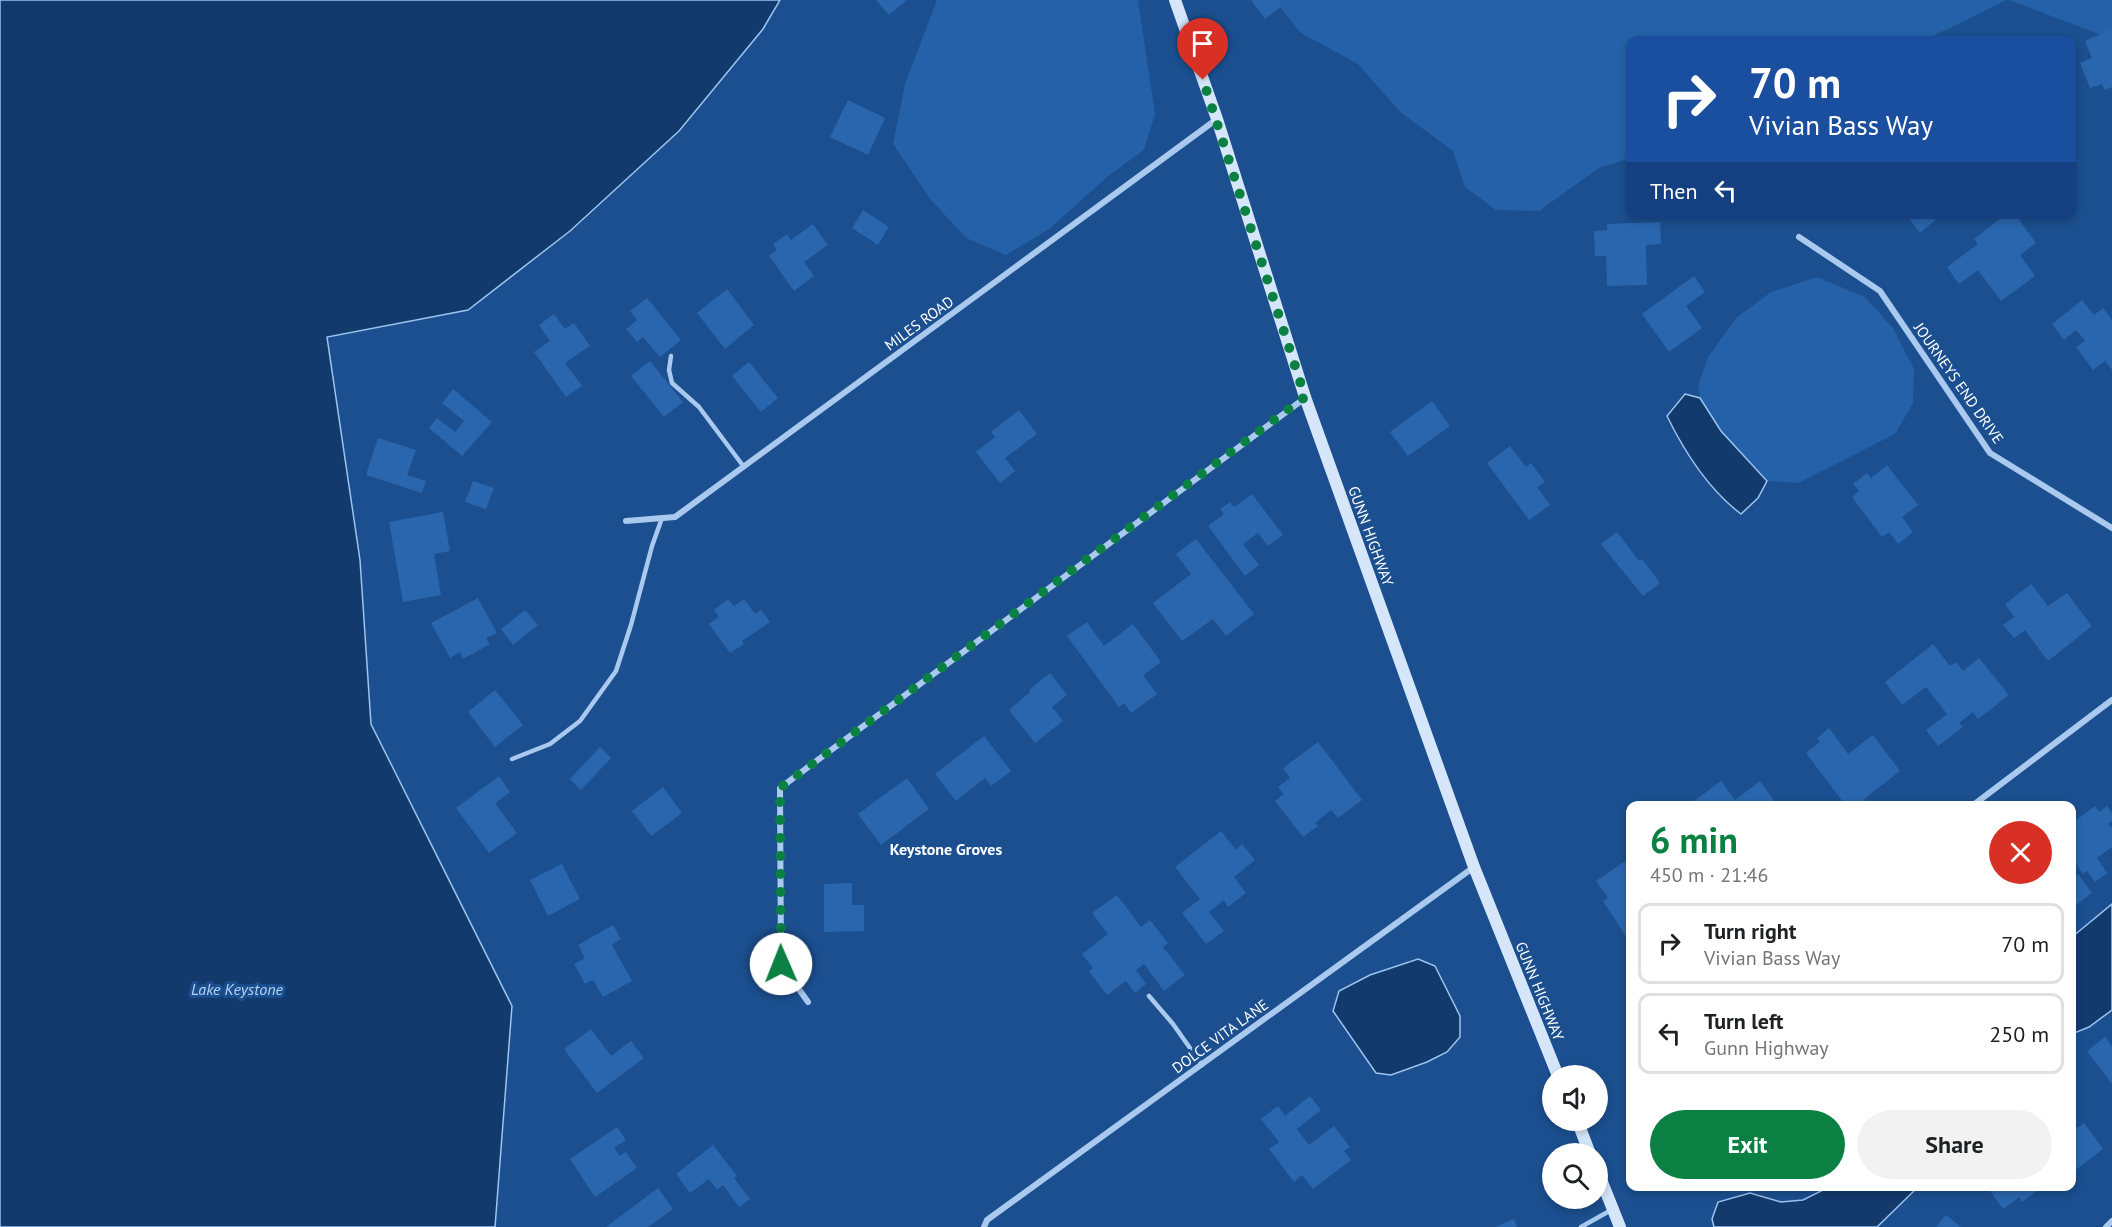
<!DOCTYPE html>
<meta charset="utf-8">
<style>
:root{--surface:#fff;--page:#f2f2f2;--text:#202124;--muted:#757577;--line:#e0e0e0;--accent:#0b8043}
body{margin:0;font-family:"PT Sans",sans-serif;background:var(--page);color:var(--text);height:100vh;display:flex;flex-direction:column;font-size:22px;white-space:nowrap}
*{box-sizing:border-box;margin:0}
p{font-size:20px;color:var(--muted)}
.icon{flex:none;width:33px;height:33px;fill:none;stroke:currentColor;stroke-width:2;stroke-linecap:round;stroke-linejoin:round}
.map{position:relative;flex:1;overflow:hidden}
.side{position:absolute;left:1626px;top:801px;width:450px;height:390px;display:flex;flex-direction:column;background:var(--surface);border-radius:12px;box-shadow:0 3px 9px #0003}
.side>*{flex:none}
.top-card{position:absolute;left:1626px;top:36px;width:450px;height:183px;border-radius:12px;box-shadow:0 3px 9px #0003;background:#1a4fa0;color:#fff;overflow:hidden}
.buttons{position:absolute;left:1542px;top:1065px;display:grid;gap:12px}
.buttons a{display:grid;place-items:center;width:66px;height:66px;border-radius:50%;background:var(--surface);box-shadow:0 3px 9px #0003;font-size:30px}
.pin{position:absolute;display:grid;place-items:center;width:51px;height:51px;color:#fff;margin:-62px -26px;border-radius:50% 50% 50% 0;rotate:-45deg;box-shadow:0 0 6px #0007}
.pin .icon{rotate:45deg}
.me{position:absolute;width:66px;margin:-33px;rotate:359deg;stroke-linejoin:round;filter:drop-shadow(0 0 4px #0008)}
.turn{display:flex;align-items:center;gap:21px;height:126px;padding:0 24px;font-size:27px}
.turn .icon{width:78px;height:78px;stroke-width:2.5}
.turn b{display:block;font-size:42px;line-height:51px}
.then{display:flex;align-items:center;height:57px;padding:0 24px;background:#0003;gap:12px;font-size:22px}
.round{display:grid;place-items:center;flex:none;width:63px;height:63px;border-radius:32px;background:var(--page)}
.headline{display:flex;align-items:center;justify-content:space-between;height:102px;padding:0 24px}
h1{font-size:36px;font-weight:700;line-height:45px;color:var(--accent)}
.primary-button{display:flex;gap:12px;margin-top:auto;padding:12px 24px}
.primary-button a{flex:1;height:69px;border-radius:36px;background:var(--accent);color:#fff;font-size:24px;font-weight:700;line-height:69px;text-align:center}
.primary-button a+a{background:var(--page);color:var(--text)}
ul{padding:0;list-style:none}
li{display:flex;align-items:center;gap:18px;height:81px;margin:0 12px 9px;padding:0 12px;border:3px solid var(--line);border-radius:12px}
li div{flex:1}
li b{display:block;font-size:22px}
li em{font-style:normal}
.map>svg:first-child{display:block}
</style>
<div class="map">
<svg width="2112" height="1227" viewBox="0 0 2112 1227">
<rect width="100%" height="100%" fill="#1b4f8f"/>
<g fill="#2461a8">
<path d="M937,0h201l17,114 -11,36 -37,27 -58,52 -43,26 -40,-17 -35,-38 -38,-56 12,-60z"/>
<path d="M1274,0h733l-82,40h-295v118l-31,10 -60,43 -43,-1 -31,-23 -12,-36 -53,-39 -42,-48 -57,-31z"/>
<path d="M2009,0h103v51l-11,-16z"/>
<path d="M1817,277l48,20 28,31 21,41 -1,34 -18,31 -97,49 -31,-2 -46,-50 -21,-33 -2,-12 10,-29 28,-39 35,-26z"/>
</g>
<g fill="#123a6d" stroke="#9cc4f0" stroke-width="1.5">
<path d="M0,0h780l-17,29 -84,102 -109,100 -102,79 -141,27 33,223 11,164 141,282 -17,221h-495z"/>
<path d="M1685,394l15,4 21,33 46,50 -9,17 -17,16c-33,-25 -56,-61 -74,-98z"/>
<path d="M2112,904v106l-23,17 -17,7v-97z"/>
<path d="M1418,959l17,7 25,50v21l-13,15 -20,10 -36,13 -15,-2 -43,-62 6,-20 31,-16z"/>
<path d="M1829,1187h89l-41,40h-163l-2,-8 6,-17 32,-9 31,9 22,-2z"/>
</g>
<g fill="#2a66ad">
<path d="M876,0h31l-18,15z"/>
<path d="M1251,0h28l4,5 -18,14z"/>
<path d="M2112,29v58l-7,3 -3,-6 -12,4 -10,-25 12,-5 -7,-17z"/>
<path d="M848,100l37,18 -17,37 -38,-18z"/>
<path d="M863,210l26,17 -11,18 -26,-17z"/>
<path d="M1906,214h31l2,3 -19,16z"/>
<path d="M2006,214h9l21,29 -16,12 15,21 -34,25 -23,-31 -19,14 -12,-17 31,-23 -4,-5z"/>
<path d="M1660,222l1,22 -15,1 1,40 -40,1 -1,-30h-11l-1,-25 13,-1v-6z"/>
<path d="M813,224l15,21 -24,17 10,14 -20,15 -25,-35 8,-6 -4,-6 14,-10 4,6z"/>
<path d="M1694,276l11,16 -19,14 16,22 -33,24 -27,-38z"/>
<path d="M727,289l27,36 -29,24 -28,-36z"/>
<path d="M647,298l34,42 -21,17 -17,-20 -6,5 -11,-13 11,-9 -7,-9z"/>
<path d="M2082,300l12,15 9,-7 9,12v50l-7,-9 -12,9 -17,-23 9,-6 -9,-11 -12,10 -12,-16z"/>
<path d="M554,314l11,15 9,-6 16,23 -25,17 17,23 -16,11 -32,-45 16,-11 -11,-16z"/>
<path d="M650,361l33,41 -19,15 -33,-41z"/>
<path d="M749,362l29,36 -17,14 -29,-36z"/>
<path d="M453,389l39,33 -30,34 -33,-28 8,-10 18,14 9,-11 -22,-18z"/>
<path d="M1432,401l18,25 -42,30 -18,-24z"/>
<path d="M1019,410l18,24 -32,24 10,13 -15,12 -24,-31 19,-15 -4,-5z"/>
<path d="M378,438l38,12 -9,25 19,6 -4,12 -56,-18z"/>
<path d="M1510,446l16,21 5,-4 14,19 -8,5 13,18 -21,15 -42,-57z"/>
<path d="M1887,465l31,40 -16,12 11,15 -15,12 -9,-12 -7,5 -30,-40 7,-6 -6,-7 14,-11 4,5z"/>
<path d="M473,481l21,7 -8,21 -21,-7z"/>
<path d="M1252,494l31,41 -15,11 -10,-13 -15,11 16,21 -14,11 -37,-50 16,-12 -4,-5 10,-7 4,5z"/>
<path d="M443,512l7,39 -16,3 7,41 -38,7 -14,-80z"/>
<path d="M1617,532l22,29 3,-2 18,24 -17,13 -42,-52z"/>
<path d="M1196,539l58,75 -28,22 -13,-17 -31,22 -29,-38 38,-29 -15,-20z"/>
<path d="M2031,584l17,22 19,-13 25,33 -44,35 -23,-31 -11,8 -11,-13 11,-8 -9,-13z"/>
<path d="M478,598l19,35 -11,5 4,6 -27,15 -3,-7 -10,6 -19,-35z"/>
<path d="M728,599l6,7 10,-7 11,15 6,-4 9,12 -28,19 2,3 -14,9 -21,-29 10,-7 -5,-7z"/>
<path d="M525,610l13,15 -25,20 -12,-16z"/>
<path d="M1087,622l17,24 29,-22 28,38 -18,13 14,19 -26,19 -7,-10 -5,4 -52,-71z"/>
<path d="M1933,644l17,22 6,-4 7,9 16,-13 30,37 -31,24 -5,-7 -14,11 4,4 -25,19 -12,-16 21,-16 -21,-27 -24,18 -17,-23z"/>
<path d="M1050,673l17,22 -15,12 11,14 -28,22 -26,-33 21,-18 -1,-2z"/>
<path d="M495,690l28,35 -28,22 -27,-35z"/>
<path d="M1829,728l19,26 25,-19 27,36 -36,28 5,7h-23l-40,-53 14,-11 -3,-4z"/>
<path d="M984,736l27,35 -20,15 -6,-8 -29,23 -21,-27z"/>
<path d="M1318,742l44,58 -24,18 -7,-8 -16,13 3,3 -15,11 -28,-36 9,-7 -6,-7 12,-9 -7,-10z"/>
<path d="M600,747l11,11 -30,32 -11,-11z"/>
<path d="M499,776l11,16 -15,11 22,30 -28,20 -33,-45z"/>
<path d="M907,778l22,31 -48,36 -23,-31z"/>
<path d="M1721,781l14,19 25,-19 18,25h-80l-4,-5z"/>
<path d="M663,787l19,26 -31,23 -19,-25z"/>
<path d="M2095,806l4,6 8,-6 5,7v8l-4,3 4,4v19l-15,11 10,15 -12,9 -8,-11 -4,3 -11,-16v-25l1,-1 -1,-9z"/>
<path d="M1221,831l15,19 6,-6 13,16 -21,17 12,16 -18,14 -4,-7 -15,12 15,19 -18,13 -24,-31 18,-14 -25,-32z"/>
<path d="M1630,858v85l-27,-42 5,-3 -12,-17z"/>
<path d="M562,864l18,35 -32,17 -18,-36z"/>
<path d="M2078,874l14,19 -17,13 -3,-4v-23z"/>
<path d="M852,883v22h12v26l-40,1v-48z"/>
<path d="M1117,895l24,32 9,-7 18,23 -5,4 22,28 -21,16 -20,-27 -8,6 10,14 -11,9 -9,-12 -19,14 -18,-24 4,-3 -11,-14 26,-20 -16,-21z"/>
<path d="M613,925l8,14 -9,6 20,36 -29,16 -10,-17 -8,4 -11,-20 11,-6 -7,-13z"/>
<path d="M591,1029l20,27 20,-15 13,17 -47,35 -33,-44z"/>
<path d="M2105,1037l7,9v38l-25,-33z"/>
<path d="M1310,1096l11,14 -24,19 12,16 25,-19 16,21 -6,4 7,9 -38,29 -11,-14 -8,7 -25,-33 10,-7 -18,-23 17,-13 7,10z"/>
<path d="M2072,1122l5,6 7,-5 19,26 -30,23z"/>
<path d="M617,1127l9,13 -12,8 6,8 6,-4 11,16 -42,29 -25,-38z"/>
<path d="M713,1145l24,31 -3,2 16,21 -11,8 -16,-22 -6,5 -8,-11 -19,14 -14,-19z"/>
<path d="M1996,1186h47l-21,16 -3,-5 -16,12 -13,-18z"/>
<path d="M658,1188l15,21 -25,18h-42z"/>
<path d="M1946,1215l15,12h-25z"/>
<path d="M1514,1219l3,8h-22z"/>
</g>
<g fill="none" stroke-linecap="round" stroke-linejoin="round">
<g stroke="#a9c9ee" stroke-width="4.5">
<path d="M671,356l-2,14 3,13 27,24 45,60"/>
<path d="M512,759l38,-15 30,-23 36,-50 15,-46 21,-79 10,-28"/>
<path d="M1149,996l24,28 29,41"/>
<path d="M1581,1227l32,-18"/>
</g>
<g stroke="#a9c9ee" stroke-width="6">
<path d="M1799,237l81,54 110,162 122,75"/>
<path d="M626,521l49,-4 542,-398"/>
<path d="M1972,806l140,-106"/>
<path d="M808,1002l-27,-38 -1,-176 525,-390"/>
<path d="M984,1227l3,-7 487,-353"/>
<path d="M2106,1227l6,-6"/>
</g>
<g stroke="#d6e6fa" stroke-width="12">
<path d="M1175,0l42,119 88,278 169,470 84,209"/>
<path d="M1577,1120l13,34"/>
<path d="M1598,1172l22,55"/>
</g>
</g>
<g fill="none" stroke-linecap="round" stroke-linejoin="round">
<path stroke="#0b8043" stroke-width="10" stroke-dasharray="0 18" d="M781,964l-1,-176 525,-391 -102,-317"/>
</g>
<g text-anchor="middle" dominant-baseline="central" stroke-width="6" stroke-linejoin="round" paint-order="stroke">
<g font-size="15" fill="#fff" stroke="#1b4f8f">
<text transform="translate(919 323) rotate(-36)">MILES ROAD</text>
<text transform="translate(1959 383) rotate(55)">JOURNEYS END DRIVE</text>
<text transform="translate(1371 536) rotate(70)">GUNN HIGHWAY</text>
<text transform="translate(1540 991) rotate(68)">GUNN HIGHWAY</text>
<text transform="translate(1220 1036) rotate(-36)">DOLCE VITA LANE</text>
</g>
<g font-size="16" font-weight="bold" fill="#fff" stroke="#1b4f8f">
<text x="946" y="849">Keystone Groves</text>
</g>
<g font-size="16" font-style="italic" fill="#b5d3f5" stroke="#1b4f8f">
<text x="237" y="989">Lake Keystone</text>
</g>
</g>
</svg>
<div class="buttons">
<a><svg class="icon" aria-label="sound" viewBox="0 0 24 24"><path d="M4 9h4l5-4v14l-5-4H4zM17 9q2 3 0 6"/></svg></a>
<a><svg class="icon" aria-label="search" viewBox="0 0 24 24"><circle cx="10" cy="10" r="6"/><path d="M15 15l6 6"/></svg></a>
</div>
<div class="pin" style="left:1203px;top:80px;background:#d93025"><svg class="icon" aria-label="arrive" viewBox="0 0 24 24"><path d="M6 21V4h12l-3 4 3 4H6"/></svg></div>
<svg class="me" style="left:781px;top:964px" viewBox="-20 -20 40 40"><circle r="19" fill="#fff"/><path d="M0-13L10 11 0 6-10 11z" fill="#0b8043"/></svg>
<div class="top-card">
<div class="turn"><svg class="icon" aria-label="right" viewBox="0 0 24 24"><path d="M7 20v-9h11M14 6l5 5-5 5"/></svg><div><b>70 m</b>Vivian Bass Way</div></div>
<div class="then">Then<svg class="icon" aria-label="left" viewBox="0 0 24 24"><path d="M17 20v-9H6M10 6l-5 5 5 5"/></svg></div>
</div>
<section class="side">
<div class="headline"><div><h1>6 min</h1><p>450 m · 21:46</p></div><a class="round" style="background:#d93025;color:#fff"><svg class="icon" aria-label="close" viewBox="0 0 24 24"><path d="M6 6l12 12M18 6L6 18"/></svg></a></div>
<ul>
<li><svg class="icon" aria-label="right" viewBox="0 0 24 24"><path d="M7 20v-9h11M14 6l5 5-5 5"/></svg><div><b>Turn right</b><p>Vivian Bass Way</p></div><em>70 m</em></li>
<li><svg class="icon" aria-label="left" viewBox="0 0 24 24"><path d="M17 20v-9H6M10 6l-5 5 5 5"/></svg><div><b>Turn left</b><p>Gunn Highway</p></div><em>250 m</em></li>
</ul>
<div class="primary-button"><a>Exit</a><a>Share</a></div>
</section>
</div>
